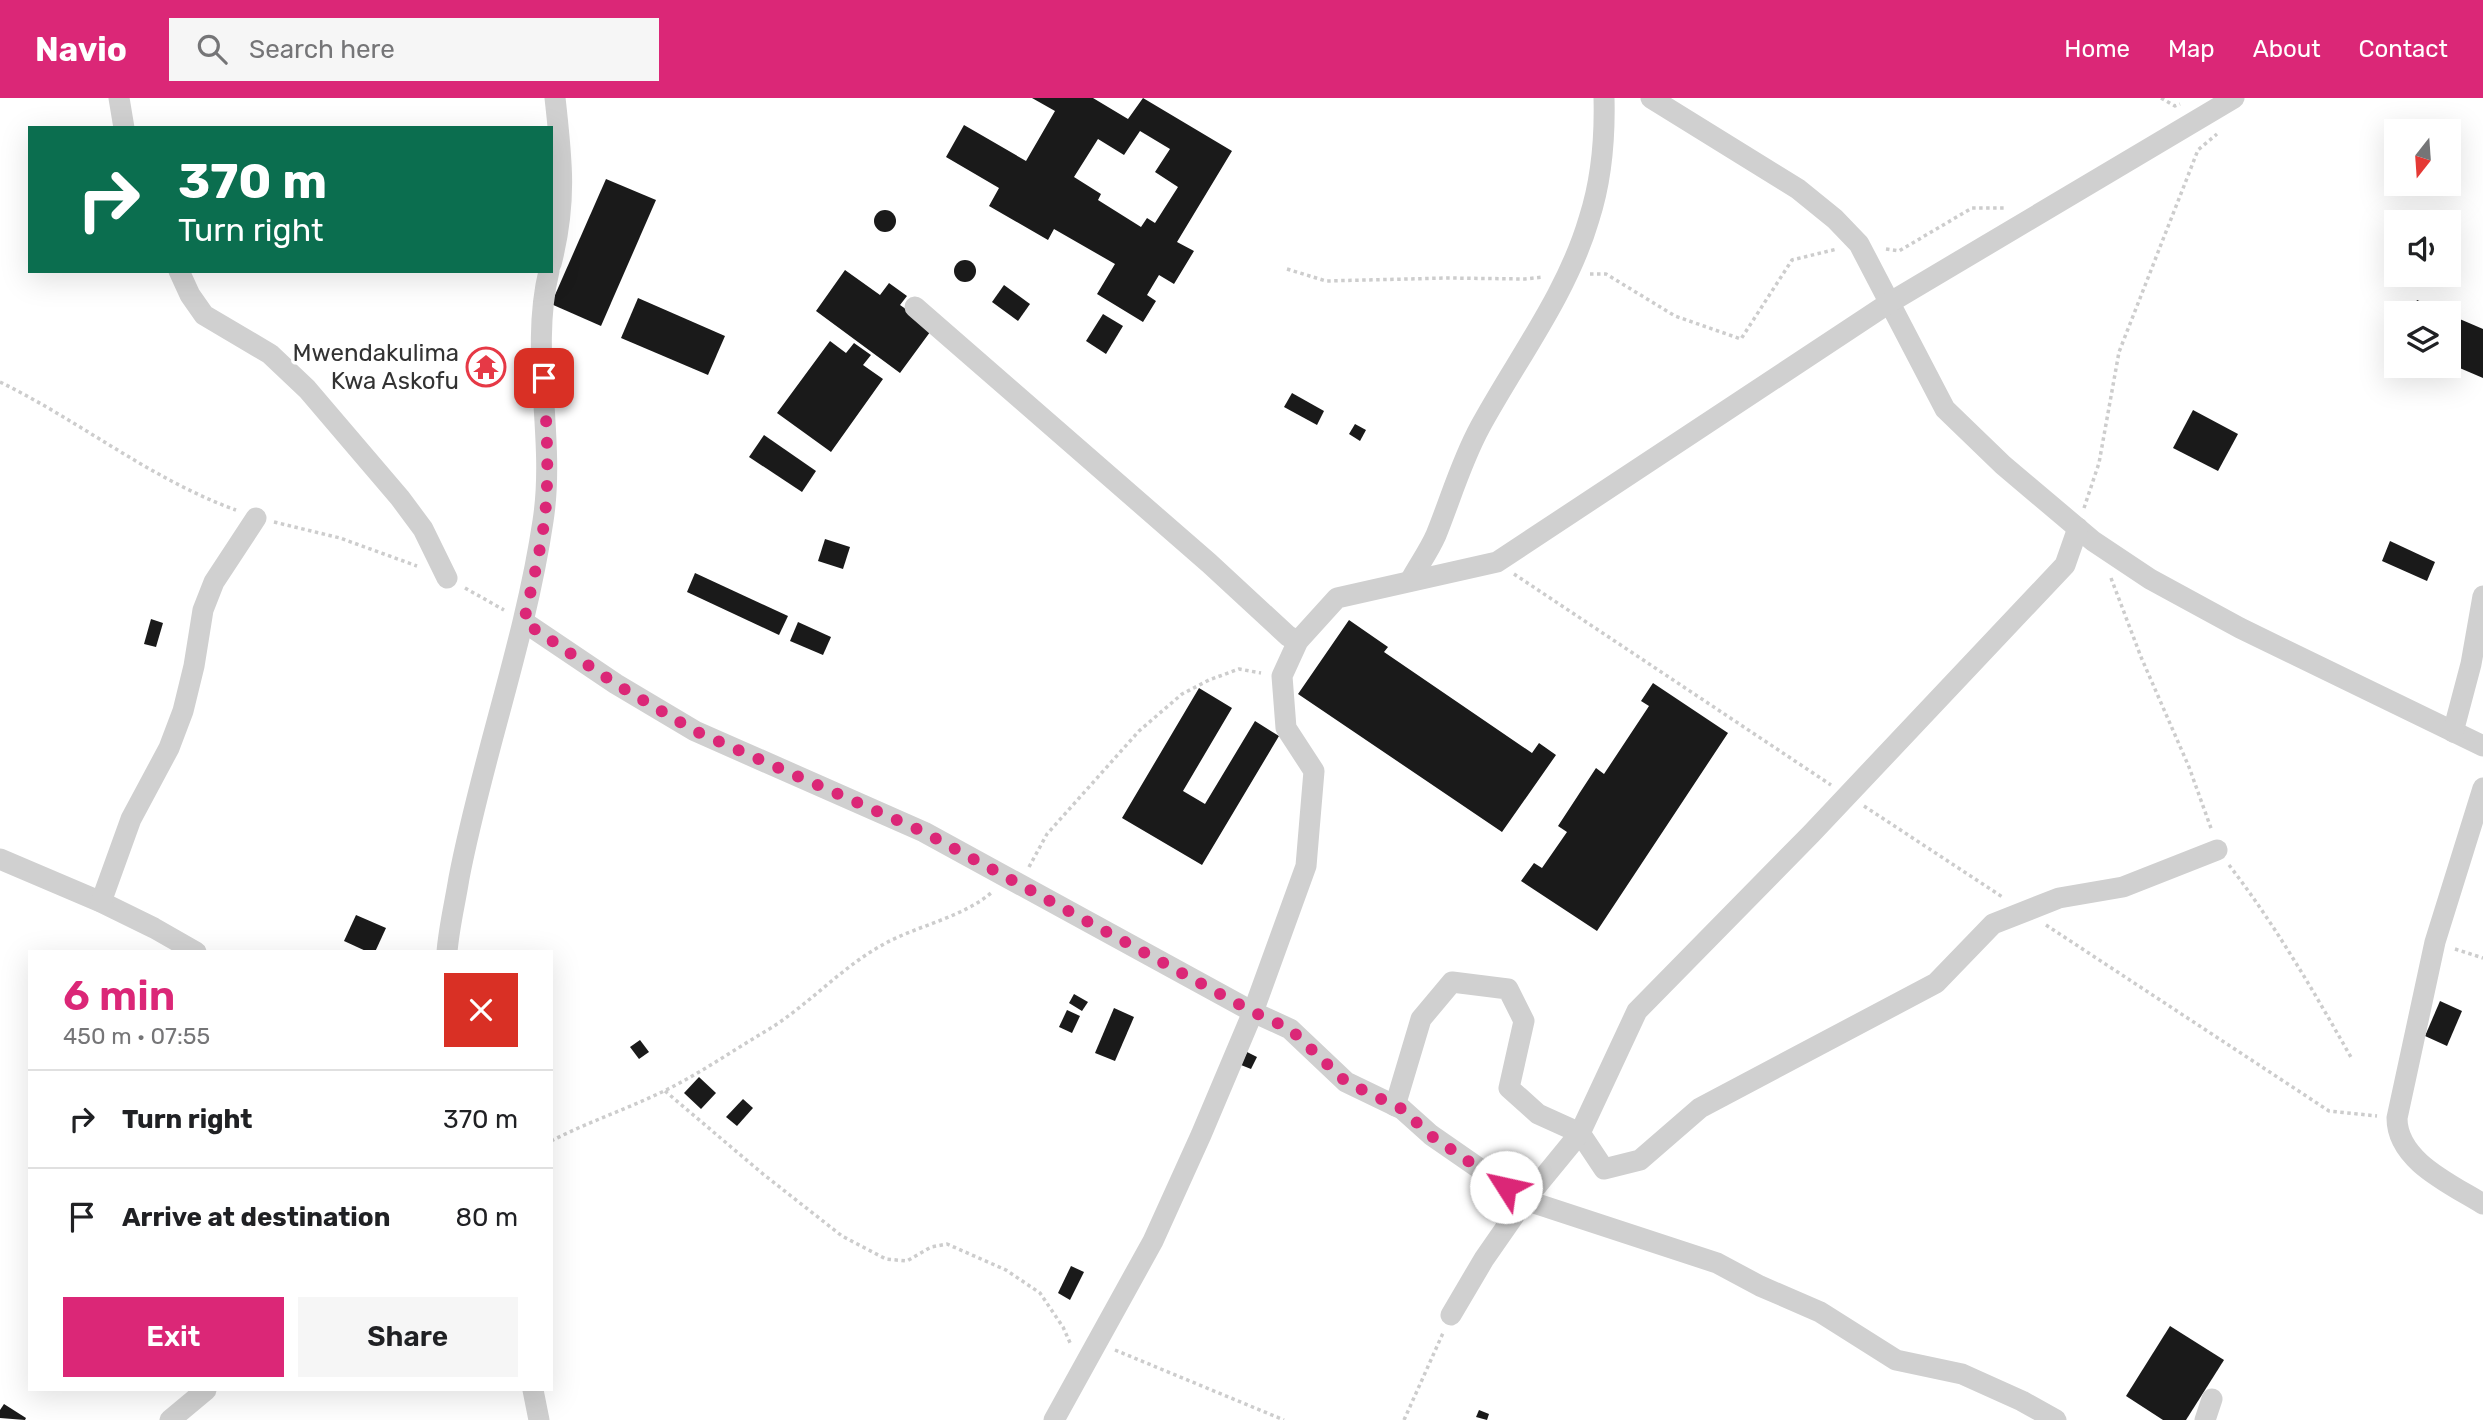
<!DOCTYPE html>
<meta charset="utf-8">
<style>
:root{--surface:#fff;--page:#f6f6f6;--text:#202124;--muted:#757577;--line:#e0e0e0;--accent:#db2777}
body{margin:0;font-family:Rubik,sans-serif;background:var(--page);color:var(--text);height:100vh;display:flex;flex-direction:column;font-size:26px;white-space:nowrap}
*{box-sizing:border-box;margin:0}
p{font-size:23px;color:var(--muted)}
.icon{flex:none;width:38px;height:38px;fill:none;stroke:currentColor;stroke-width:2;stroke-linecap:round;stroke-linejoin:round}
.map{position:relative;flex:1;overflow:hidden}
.drawer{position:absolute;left:28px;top:852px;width:525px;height:441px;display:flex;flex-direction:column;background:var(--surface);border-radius:0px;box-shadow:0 7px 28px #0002}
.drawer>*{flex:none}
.guide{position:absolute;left:28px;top:28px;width:525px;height:147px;border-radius:0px;box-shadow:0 7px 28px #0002;background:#0b6e4f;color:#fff;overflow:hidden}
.needle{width:46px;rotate:197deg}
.buttons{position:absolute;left:2384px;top:21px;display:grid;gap:14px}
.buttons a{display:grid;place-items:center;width:77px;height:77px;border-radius:0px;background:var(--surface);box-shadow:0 7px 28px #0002;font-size:35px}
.pin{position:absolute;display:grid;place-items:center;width:60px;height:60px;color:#fff;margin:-30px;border-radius:14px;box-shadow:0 4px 10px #0006}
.me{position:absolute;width:77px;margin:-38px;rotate:305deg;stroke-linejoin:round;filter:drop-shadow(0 0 5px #0008)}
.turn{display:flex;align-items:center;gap:24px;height:147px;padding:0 35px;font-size:32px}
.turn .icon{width:91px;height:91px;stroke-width:2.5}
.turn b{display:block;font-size:49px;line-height:60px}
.round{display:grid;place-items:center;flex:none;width:74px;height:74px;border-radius:0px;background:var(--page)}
.summary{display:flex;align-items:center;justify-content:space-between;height:119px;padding:0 35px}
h1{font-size:42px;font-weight:600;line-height:52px;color:var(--accent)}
.action{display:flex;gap:14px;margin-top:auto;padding:14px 35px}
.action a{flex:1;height:80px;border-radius:0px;background:var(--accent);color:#fff;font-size:28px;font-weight:600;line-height:80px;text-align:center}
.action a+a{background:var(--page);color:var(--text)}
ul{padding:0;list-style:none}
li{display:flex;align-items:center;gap:21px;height:98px;padding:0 35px;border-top:2px solid var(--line)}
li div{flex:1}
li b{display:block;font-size:26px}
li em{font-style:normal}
header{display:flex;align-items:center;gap:42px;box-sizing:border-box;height:98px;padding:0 35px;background:var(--accent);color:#fff}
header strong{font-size:33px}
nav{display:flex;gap:38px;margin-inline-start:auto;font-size:24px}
.search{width:490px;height:63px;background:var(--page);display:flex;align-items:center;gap:18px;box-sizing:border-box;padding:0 24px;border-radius:0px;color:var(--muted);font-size:26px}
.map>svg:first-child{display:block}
</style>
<header>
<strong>Navio</strong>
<div class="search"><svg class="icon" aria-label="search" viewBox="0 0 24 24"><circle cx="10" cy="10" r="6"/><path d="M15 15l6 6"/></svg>Search here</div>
<nav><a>Home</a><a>Map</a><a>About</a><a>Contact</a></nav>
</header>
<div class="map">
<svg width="2483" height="1322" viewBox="0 0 2483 1322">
<rect width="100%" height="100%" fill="#fff"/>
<g fill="#1a1a1a" fill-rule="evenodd">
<path d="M1032,0h61l35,21 15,-21 89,53 -55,91 17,9 -20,33 -15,-9 -12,20 9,6 -13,21 -46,-28 18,-30 -61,-35 -6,11 -59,-34 10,-18 -53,-31 18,-32 62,36 29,-50zM1140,33l30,18 -15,23 23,15 -23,36 -8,-5 -6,9 -43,-27 3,-6 -27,-17 24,-38 26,16z"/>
<path d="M606,81l50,21 -55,126 -50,-22z"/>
<circle cx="885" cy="123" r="11"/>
<circle cx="965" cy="173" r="11"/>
<path d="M845,172l35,25 9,-12 18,13 -7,9 33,23 -33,45 -84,-62z"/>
<path d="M1004,187l26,19 -12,17 -26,-19z"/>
<path d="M638,200l87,38 -17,39 -87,-37z"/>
<path d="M2417,202l30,13h-36z"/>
<path d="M1103,216l20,12 -17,28 -20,-13z"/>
<path d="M2448,216l35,15v49l-35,-15z"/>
<path d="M830,243l16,12 8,-10 17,12 -8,10 20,14 -52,73 -54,-39z"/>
<path d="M1292,295l32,18 -7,14 -33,-18z"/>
<path d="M2193,312l45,24 -20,37 -45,-23z"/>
<path d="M1355,326l11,6 -6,11 -11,-7z"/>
<path d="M764,337l52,36 -14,21 -53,-35z"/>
<path d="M825,441l25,8 -7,22 -25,-8z"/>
<path d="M2390,443l45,21 -8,19 -45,-20z"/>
<path d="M695,475l93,43 -9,19 -92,-43z"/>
<path d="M151,521l12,4 -7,24 -12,-3z"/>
<path d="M1349,522l39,27 -4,5 148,101 7,-10 17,12 -54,77 -204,-138z"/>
<path d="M798,524l33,15 -8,18 -33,-14z"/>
<path d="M1653,585l75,50 -131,198 -76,-50 13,-18 8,5 25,-36 -9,-6 38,-58 8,6 45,-68 -8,-5z"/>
<path d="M1199,590l33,20 -49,83 22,13 50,-83 24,15 -77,129 -80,-47z"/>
<path d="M356,817l30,13 -11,24h-7l-24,-11z"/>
<path d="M1074,896l14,8 -6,9 -13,-8z"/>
<path d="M2440,903l22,10 -15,35 -22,-10z"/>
<path d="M1114,910l20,9 -19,44 -20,-8z"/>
<path d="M1067,912l13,6 -8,17 -13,-6z"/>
<path d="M640,942l9,12 -10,7 -9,-12z"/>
<path d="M1247,954l10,5 -6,12 -10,-4z"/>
<path d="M699,979l17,16 -15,16 -17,-16z"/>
<path d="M743,1001l10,9 -16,18 -11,-9z"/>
<path d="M1071,1168l13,6 -14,28 -12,-7z"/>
<path d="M2170,1228l54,34 -38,60h-23l-37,-24z"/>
<path d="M4,1306l22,14 -1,2 -25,-2v-8z"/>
<path d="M1479,1312l10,4 -2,6 -11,-3z"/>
</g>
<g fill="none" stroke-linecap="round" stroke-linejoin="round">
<g stroke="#cdcdcd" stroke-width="3.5" stroke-dasharray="3.5 3.5" stroke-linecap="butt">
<path d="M2161,0l14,8 5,-2"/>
<path d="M1886,151l13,2 73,-43h34"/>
<path d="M1287,171l39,12 121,-3 78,1 19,-2"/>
<path d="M1590,176h16l69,42 66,23 51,-79 45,-11"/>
<path d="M0,284c80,39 152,98 236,128"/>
<path d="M2084,410l15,-45 20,-111 79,-202 19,-16"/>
<path d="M274,424l66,16 77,28"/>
<path d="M1514,476l317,211"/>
<path d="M2111,480l30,79 48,110 23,64"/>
<path d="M465,490l39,22"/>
<path d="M1864,708l140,92"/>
<path d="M2229,767c47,61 85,127 123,194"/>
<path d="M1029,769l18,-33 92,-103 43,-37 27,-14 30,-11 22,4"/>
<path d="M2046,827l283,186 48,5"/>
<path d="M2455,851l28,9"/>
<path d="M665,993l98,83 79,62 44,23 21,2 24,-14 16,-3 59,26 34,23 23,34 8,18"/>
<path d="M551,1043c37,-19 76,-32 113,-50 35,-17 68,-40 102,-60 42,-25 76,-65 120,-88 33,-18 78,-26 106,-51"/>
<path d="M1115,1252l169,70"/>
<path d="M1404,1322l39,-87"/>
</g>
<g stroke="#d0d0d0" stroke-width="21">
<path d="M119,0l5,30"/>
<path d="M1651,0l147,91 37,30 24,25 86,165 58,56 90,76 57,38 90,49 243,118"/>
<path d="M551,166c16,-62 11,-104 4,-166"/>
<path d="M179,173l11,24 14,20 66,39 37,35 93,109 23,31 24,49"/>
<path d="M915,209l294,256 79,73 10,5"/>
<path d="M1410,483c8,-15 19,-30 26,-46 15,-37 25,-73 44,-108 37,-68 87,-133 109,-208 12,-37 16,-82 15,-121"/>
<path d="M524,524l92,62 79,47 229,101 329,180 37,17 56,53 56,27 29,26 94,65 192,63 43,23 60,26 76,48 66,14 60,27 34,19"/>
<path d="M2453,634l18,-68 12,-68"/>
<path d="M2483,690l-48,154 -38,176c0,43 54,66 86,86"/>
<path d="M0,761l101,43 53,26 42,24"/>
<path d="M101,804l30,-83 38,-71 14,-37 11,-45 9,-56 11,-28 42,-64"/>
<path d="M447,854c2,-25 8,-49 12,-74 23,-120 66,-236 84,-357 13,-83 -14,-169 6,-250"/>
<path d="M1395,1008l26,-87 31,-37 56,7 16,32 -15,67 29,26 42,19 24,36 36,-9 60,-52 236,-125 57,-59 66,-26 64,-11 94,-37"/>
<path d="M1451,1217l33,-56 41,-59 55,-67 57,-122 174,-177 254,-269 13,-37"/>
<path d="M533,1292l6,30"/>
<path d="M170,1322l36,-30"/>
<path d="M1054,1322l99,-179 48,-106 52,-123 53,-146 8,-95 -28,-43 -4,-52 16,-35 39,-43 160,-36 392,-259 345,-205"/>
<path d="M2205,1322l7,-21"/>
</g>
</g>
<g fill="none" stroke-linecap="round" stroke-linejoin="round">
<path stroke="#db2777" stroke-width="12" stroke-dasharray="0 21.6" d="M544,280c2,42 5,84 2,126 -3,40 -14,79 -22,118l92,62 79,47 229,101 329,180 37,17 56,53 56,27 28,26 76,52"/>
</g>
<defs>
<symbol id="temple-ring" viewBox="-11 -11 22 22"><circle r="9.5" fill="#fff" stroke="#e63946" stroke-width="1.5"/><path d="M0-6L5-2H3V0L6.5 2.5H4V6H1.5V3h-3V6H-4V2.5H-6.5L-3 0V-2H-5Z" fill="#e63946"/></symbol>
</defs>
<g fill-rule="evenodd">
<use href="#temple-ring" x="464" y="247" width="44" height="44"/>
</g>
<g text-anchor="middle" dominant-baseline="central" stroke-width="7" stroke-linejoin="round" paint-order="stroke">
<g font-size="24" fill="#333" stroke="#fff" text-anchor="end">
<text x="459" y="255">Mwendakulima<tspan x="459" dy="28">Kwa Askofu</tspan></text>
</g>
</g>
</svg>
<div class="buttons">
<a><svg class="needle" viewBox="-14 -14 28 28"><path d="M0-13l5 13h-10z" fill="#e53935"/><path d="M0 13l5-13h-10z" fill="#757577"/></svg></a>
<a><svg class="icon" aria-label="sound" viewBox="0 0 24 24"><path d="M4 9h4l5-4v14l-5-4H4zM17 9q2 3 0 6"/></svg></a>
<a><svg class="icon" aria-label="layers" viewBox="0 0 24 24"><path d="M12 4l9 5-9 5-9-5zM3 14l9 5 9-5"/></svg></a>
</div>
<div class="pin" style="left:544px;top:280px;background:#d93025"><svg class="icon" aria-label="arrive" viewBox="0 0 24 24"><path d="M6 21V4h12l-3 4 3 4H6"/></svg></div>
<svg class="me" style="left:1506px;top:1089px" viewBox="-20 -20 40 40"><circle r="19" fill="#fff"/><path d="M0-13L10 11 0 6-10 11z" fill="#db2777"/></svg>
<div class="guide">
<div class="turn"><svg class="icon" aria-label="right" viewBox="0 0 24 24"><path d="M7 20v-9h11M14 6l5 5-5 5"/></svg><div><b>370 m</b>Turn right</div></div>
</div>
<section class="drawer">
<div class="summary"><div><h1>6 min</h1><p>450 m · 07:55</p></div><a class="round" style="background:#d93025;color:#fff"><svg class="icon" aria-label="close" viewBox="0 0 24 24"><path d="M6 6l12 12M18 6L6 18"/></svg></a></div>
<ul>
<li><svg class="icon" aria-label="right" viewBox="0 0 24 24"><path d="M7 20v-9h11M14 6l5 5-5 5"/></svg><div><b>Turn right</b></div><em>370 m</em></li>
<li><svg class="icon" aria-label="arrive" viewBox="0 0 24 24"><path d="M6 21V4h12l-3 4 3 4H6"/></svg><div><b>Arrive at destination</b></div><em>80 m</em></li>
</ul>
<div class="action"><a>Exit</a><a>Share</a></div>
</section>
</div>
